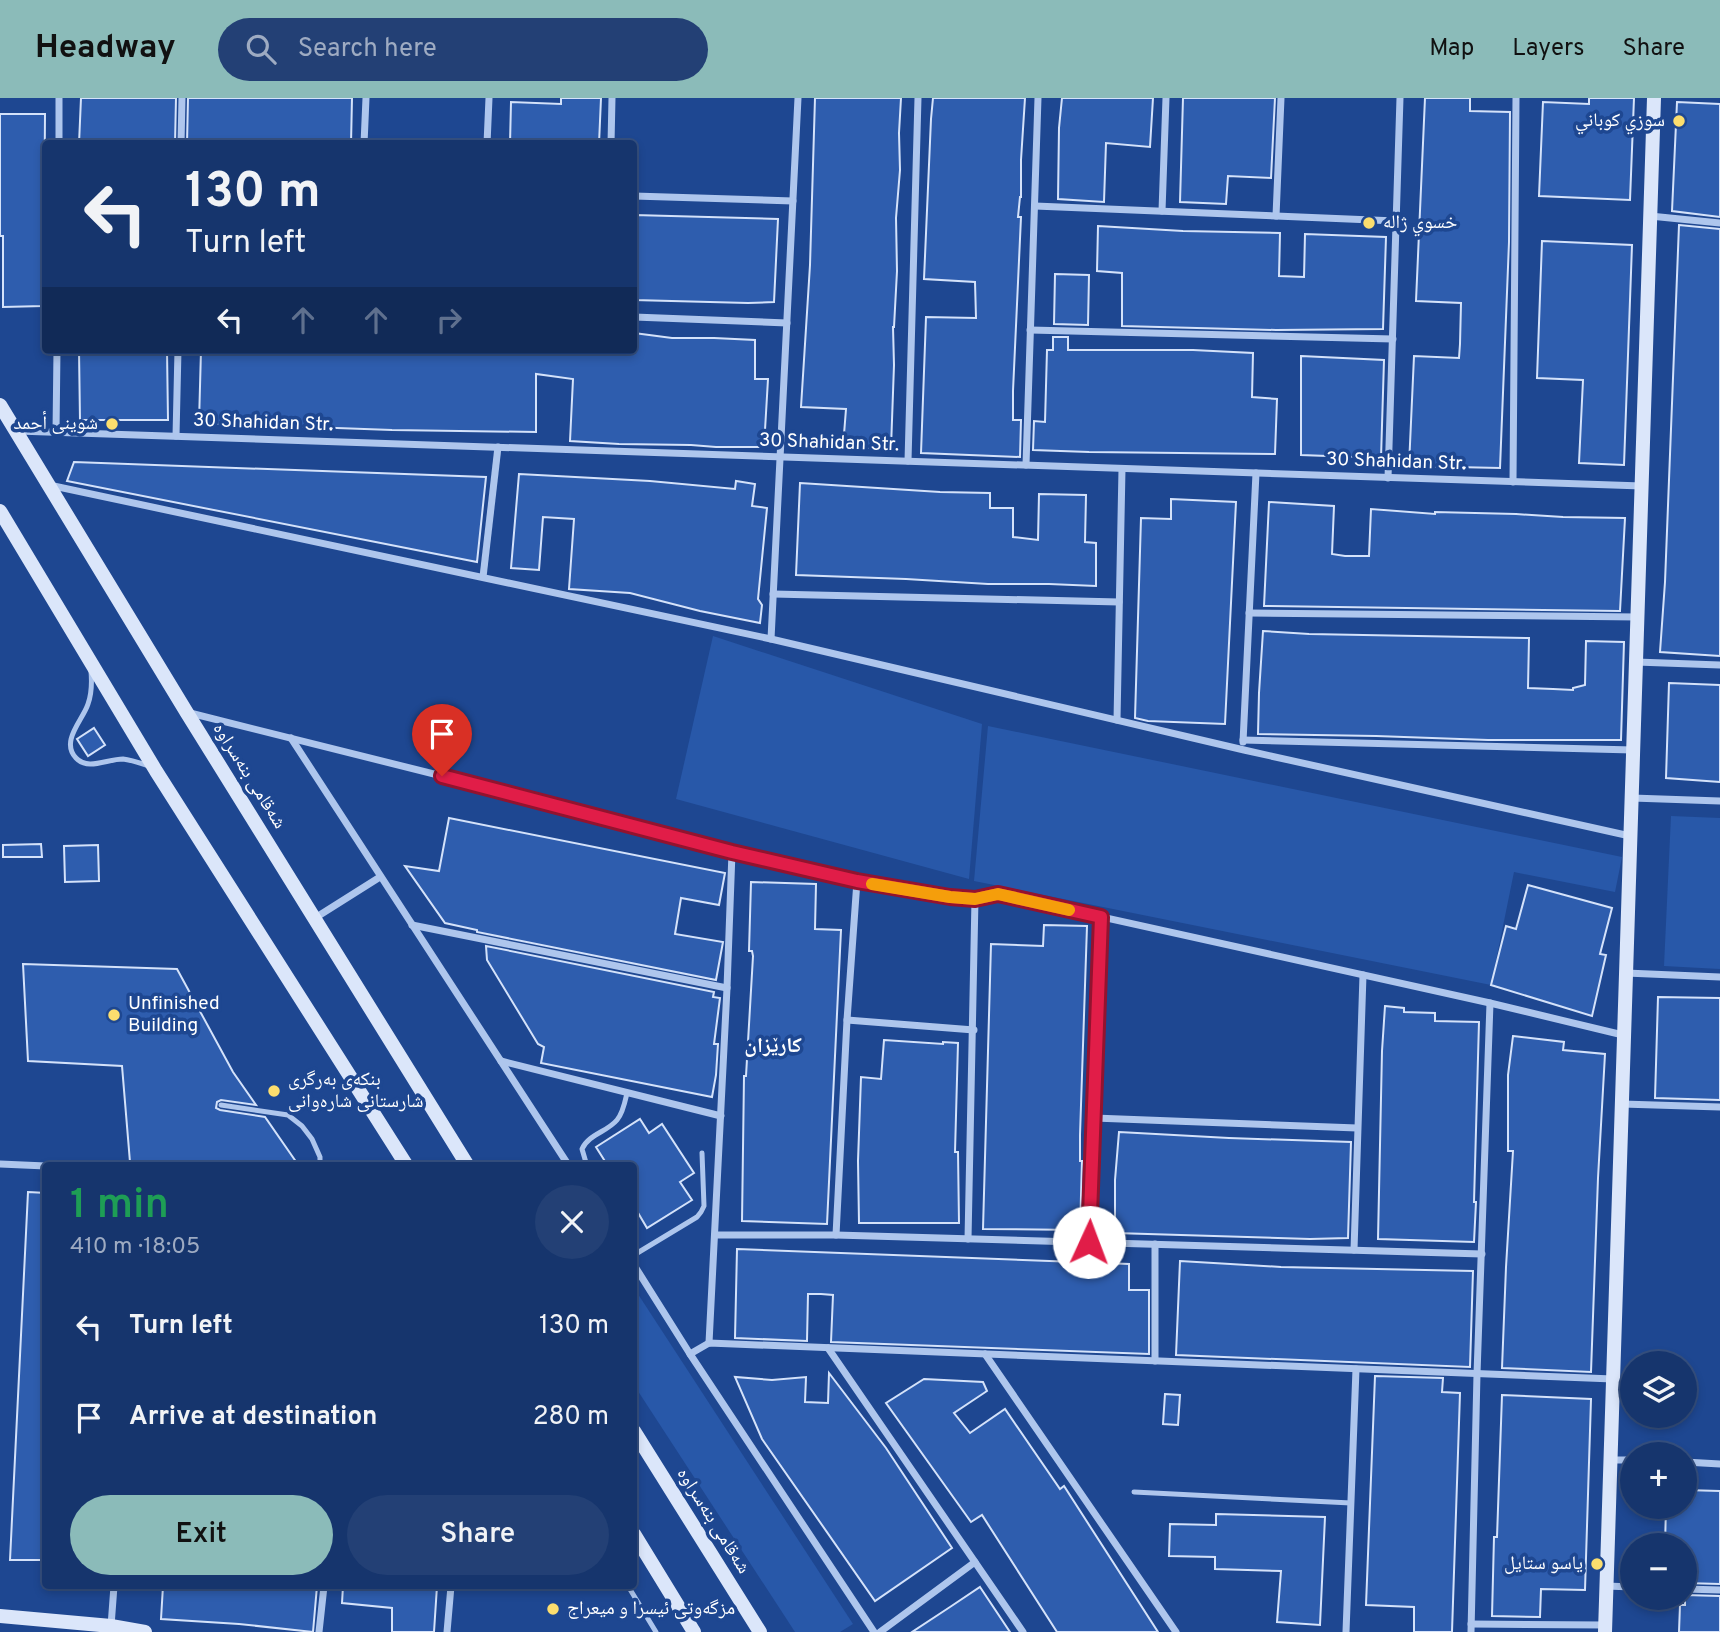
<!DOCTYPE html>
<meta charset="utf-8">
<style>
:root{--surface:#16356d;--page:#234075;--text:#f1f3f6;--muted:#9eabc2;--line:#355080;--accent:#8bbbb9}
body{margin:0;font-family:Overpass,"Noto Naskh Arabic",sans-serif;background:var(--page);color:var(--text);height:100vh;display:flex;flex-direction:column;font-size:26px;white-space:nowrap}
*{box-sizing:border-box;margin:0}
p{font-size:23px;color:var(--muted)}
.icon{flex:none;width:38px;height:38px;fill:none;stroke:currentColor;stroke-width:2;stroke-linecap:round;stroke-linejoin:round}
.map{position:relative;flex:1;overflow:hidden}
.details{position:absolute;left:42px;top:1064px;width:595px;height:427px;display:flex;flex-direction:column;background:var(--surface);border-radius:7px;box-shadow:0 4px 10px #0003,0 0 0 2px var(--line)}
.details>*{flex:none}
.top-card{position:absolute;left:42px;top:42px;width:595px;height:214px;border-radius:7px;box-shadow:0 4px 10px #0003,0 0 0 2px var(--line);background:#16356d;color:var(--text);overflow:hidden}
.fabs{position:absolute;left:1620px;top:1253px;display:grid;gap:14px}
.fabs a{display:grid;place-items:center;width:77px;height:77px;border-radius:50%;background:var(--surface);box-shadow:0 4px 10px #0003,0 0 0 2px var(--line);font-size:35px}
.pin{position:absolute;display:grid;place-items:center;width:60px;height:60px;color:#fff;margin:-72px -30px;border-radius:50% 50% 50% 0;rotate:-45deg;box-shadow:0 0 7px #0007}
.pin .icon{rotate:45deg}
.me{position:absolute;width:77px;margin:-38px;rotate:2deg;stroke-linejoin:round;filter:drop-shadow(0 0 5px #0008)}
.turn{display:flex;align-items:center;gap:24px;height:147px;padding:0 28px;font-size:32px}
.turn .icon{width:91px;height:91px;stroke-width:2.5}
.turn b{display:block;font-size:49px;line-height:60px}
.lanes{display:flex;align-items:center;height:66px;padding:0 28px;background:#0003;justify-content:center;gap:35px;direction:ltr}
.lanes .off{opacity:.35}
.round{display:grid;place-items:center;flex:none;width:74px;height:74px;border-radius:37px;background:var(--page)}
.overview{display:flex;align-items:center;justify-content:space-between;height:119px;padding:0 28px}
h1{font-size:42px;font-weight:600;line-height:52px;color:#1e9e55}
.action{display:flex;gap:14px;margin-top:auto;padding:14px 28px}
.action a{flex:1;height:80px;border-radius:42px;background:var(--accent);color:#111;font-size:28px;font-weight:600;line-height:80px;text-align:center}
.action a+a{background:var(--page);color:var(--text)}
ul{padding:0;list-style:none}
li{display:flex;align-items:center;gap:21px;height:91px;padding:0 28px}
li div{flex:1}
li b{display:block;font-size:26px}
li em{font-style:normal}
header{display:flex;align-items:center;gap:42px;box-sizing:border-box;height:98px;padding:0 35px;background:var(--accent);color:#111}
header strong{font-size:33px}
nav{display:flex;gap:38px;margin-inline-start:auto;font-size:24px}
.search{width:490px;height:63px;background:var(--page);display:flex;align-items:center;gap:18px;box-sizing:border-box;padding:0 24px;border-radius:38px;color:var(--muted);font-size:26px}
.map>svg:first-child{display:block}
</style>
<header>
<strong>Headway</strong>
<div class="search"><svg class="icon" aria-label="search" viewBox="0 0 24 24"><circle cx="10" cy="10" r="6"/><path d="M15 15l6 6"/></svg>Search here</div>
<nav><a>Map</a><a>Layers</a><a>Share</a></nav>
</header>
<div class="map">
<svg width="1720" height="1534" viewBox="0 0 1720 1534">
<rect width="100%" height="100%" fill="#1e4791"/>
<g fill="#2858a9">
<path d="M713,538l269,88 -13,155 -293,-80z"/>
<path d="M988,628l634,131 -7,35 -101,-20 -23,113 -517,-104z"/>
<path d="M1671,718l49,2v151l-56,-3z"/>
<path d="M634,1190l219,336 -13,8h-45l-161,-247z"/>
</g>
<g fill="#2e5dae" stroke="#d4e2fa" stroke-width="2">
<path d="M81,0h95l-1,46h-96z"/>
<path d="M188,0h164l-1,46h-164z"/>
<path d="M561,0h40l-2,46h-89l1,-42 50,2z"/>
<path d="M815,0h86l-2,35 1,37 -4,48 1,53 -3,56h-1l1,38 -3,83 -48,-1 3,-38 -45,-2 9,-142z"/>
<path d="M933,0h92l-4,62v37h-1l-2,20h3l-8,174v29h8l-1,37 -99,-4 5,-136 50,1 -1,-36 -51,-3 7,-160z"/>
<path d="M1062,0h91l-3,49 -44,-4 -2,59 -46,-3 1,-71z"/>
<path d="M1183,0h92l-4,80 -43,-2 -2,28 -46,-2z"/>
<path d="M1425,0h45v13l40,1 -1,130 -9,226 -91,-2 5,-110 45,2 1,-14 1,-41 -45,-2z"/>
<path d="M1589,0h45l-4,102 -91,-4 4,-94 46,2z"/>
<path d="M1677,4l43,2v113l-48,-6z"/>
<path d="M0,16h45l-1,140v5h-2l1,47 -40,1v-71h-3z"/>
<path d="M634,117l144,4 -4,83 -26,1 -114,-3z"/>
<path d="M1679,127l41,4v427l-60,-4 5,-70z"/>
<path d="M1098,128l85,5 97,2 -1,43 25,1 1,-43 81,3 -3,92 -107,1 -154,-4v-53l-25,-2z"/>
<path d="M1542,143l90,4 -8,220 -45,-2 4,-83 -46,-2z"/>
<path d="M1055,176l34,1 -1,50 -34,-1z"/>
<path d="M634,235l38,5h42l41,2v39h13l-4,68h-48l-25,-2 -72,-1 -49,-3 3,-62 -37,-5v58l-144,-2 -193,-7 2,-73h433z"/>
<path d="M1053,239h15v13h125l60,3 -1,44 25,2 -2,55 -186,-2 -56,-2 1,-29 11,1 2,-72h6z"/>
<path d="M79,252h88l1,70h-88z"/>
<path d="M1301,258l83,4 -3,98 -80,-3z"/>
<path d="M74,364l412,15 -9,85 -410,-81z"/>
<path d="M519,376l131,7 85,8 1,-8 19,3 -3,22 15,2 -9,91 4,6 -2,18 -60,-12 -70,-18 -61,-4 5,-70 -31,-2 -4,53 -28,-2z"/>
<path d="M800,385l140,9 50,1v15h23v29l25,3 1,-46 47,1 -1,47 11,1v43l-47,-2h-61l-82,-5 -110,-4z"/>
<path d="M1171,401l65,3 -11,222 -77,-3 -13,-3 6,-200 30,1z"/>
<path d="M1269,404l65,4 -2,48 13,2h24l2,-47 64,5v-2l81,2 47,3 62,1 -5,93 -356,-5z"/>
<path d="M1263,533l46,3 220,4 -1,50 25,1 20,1v-2l12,-3 1,-44 38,1 -3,98h-133l-112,-4 -118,-2 1,-41z"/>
<path d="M1669,585l51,2v97l-54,-4z"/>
<path d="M94,630l11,17 -17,11 -11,-17z"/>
<path d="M449,720l276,55 -6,32 -38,-7 -6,36 48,8 -7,38 -239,-48v-2l-32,-7 -40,-57 34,5z"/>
<path d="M41,746l1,13h-39v-12z"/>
<path d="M98,747l1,36 -34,1 -1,-36z"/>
<path d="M751,784l65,2 -1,45 26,1 -14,294 -85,-3 2,-145h2l7,-120 -1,-5h-3z"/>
<path d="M1528,787l84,23 -12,46 6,1 -14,61 -101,-31 15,-59 10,3z"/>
<path d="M1044,827l43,1 -7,209v26h2l-2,69 -97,-1 8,-285 52,2z"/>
<path d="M486,848l228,46 -1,5 7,1 -6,46h4l-2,31 -4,22 -171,-34 3,-16 -6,-3 -51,-84z"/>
<path d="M23,866l154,5 56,103 23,33 -35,-5 -4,2 -1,6 4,2 45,7 34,49h-64l-105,-4 -8,-96 -94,-5z"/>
<path d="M1658,899l62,1v102l-65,-2z"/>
<path d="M1385,908l19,2v4l31,1v8l44,1 -5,180h2l-2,40 -96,-3 4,-188z"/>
<path d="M1513,938l51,6 -1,8 42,4 -7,124 -7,194 -89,-4 4,-101 7,-116h-5v-76z"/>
<path d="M884,942l59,4v-2l15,1 -3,109h3l1,71h-100l-1,-62 3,-84 20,2z"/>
<path d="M640,1021l9,14 13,-9 32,49 -14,9 12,18 -45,28 -13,-22v-40h-26l-12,-19z"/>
<path d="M1119,1034l110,6 122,4 -3,96 -38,1 -195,-6v-53z"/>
<path d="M28,1094l18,1v367h-36z"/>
<path d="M737,1151l392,15v26h20v64l-318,-12 2,-47 -12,-1h-13l-1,47 -72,-3z"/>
<path d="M1180,1163l101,6 192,4 -3,96 -294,-12z"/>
<path d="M829,1275l57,75 66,100 -77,53 -113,-162 -27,-62 37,3 34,-3 -1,25 23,1z"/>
<path d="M1375,1278l68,2 -1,14 18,1 -8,239h-38v-25l-48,-2z"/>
<path d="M924,1281l59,3 4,9 -33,22 16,20 35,-24 55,80 4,-3 94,146h-101l-75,-117 -11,7 -85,-119z"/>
<path d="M1165,1296l15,1 -2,30 -15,-1z"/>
<path d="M1502,1297l89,4 -6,191 -44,-1 -1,28 -48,-1 2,-79h3z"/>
<path d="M1685,1392l35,1v93l-35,-1v-38h-20l1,-38h19z"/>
<path d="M1216,1416l109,3 -5,108 -43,-3 4,-51 -66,-2v-12l-46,-1 1,-32 46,1z"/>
<path d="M163,1488h154l-4,46 -74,-8 -78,-5z"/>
<path d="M343,1488h94l-3,46h-42v-24l-50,-5z"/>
<path d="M980,1489l30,45h-98l38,-25z"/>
<path d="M1685,1497l35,1v36h-41l1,-27h5z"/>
</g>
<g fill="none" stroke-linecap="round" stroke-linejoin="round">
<g stroke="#aec6ed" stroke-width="5">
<path d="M91,573c1,12 1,22 -3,33 -5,16 -28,37 -12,54 12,13 31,1 47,1 9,1 17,4 26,7"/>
<path d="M221,1007l67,10 14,11 10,13 8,18v9"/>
<path d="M587,1068l-5,-17c7,-15 25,-17 35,-29 6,-7 8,-18 10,-27"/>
<path d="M634,1157l63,-38 4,-5 3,-6 -2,-53"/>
<path d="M1134,1394l217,11"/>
<path d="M628,1488l28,46"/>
</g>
<g stroke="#aec6ed" stroke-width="7">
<path d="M59,46v-46"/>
<path d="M181,46l1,-46"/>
<path d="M364,46l2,-46"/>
<path d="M487,46l2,-46"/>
<path d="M611,46l1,-46"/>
<path d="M634,98l159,5"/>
<path d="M1035,108l361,15"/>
<path d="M1162,113l4,-113"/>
<path d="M1276,118l5,-118"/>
<path d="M1650,118l70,7"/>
<path d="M634,219l153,6"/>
<path d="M1030,232l363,9"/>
<path d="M17,333l1625,55"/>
<path d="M56,334l1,-82"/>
<path d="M176,338l2,-86"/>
<path d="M908,363l10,-363"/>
<path d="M1026,367l12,-367"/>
<path d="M1388,380l12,-380"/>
<path d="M1513,384l3,-384"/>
<path d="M49,387l722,154 473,111 386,86"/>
<path d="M483,479l15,-130"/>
<path d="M773,496l346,8"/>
<path d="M1249,515l388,4"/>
<path d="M771,541l27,-541"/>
<path d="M1636,564l84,3"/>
<path d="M190,615l296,74 246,65 125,29 93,16 25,2 23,-5 492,109 133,32"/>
<path d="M1117,622l5,-251"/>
<path d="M291,640l278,428"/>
<path d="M1243,642l390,10"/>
<path d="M1243,644l13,-269"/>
<path d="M1632,700l88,3"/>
<path d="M315,820l65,-41"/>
<path d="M412,827l315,63"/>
<path d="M1626,875l94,4"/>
<path d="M847,922l127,10"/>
<path d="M501,963l220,55"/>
<path d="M1622,1006l98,3"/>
<path d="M1094,1020l263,10"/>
<path d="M0,1066l46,2"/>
<path d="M715,1137h121l646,19"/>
<path d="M836,1137l11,-215 10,-139"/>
<path d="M968,1141l7,-340"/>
<path d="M1089,1144l12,-325"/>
<path d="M1354,1152l9,-275"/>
<path d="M634,1167l56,89 184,278"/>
<path d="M709,1245l18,-355 5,-136"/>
<path d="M828,1250l195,284"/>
<path d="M690,1256l19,-11 904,36"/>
<path d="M985,1256l191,278"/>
<path d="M1155,1263v-117"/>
<path d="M1611,1362h22"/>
<path d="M1685,1364l35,2"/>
<path d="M1606,1488l27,1"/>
<path d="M1685,1491l35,1"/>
<path d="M1471,1526l134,1"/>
<path d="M111,1528l3,-40"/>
<path d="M319,1534l5,-46"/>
<path d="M447,1534l4,-46"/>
<path d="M880,1534l95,-70"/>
<path d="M1346,1534l10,-263"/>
<path d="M1471,1534l6,-258 13,-371"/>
</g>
<g stroke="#dbe6fa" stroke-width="14">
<path d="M0,307l187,308 281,453"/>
<path d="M0,413l156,260 251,395"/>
<path d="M634,1333l126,201"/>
<path d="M634,1436l60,98"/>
<path d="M0,1518l111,10 34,6"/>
<path d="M1605,1534l49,-1534"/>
</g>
</g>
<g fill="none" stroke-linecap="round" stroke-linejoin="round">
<defs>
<path id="route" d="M442,678l290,76 125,29 93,16 25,2 23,-5 103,23 -12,325"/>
</defs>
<use href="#route" stroke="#92132f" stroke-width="18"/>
<use href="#route" stroke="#e11d48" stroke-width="12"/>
<path stroke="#f59e0b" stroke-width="12" d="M872,786l78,13 25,2 23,-5 71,16"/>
</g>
<g fill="#fcde6e" stroke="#1e4791" stroke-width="2.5">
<circle cx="1679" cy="23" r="7"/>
<circle cx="1369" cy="125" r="7"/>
<circle cx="112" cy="326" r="7"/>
<circle cx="114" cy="917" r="7"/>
<circle cx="274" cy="993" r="7"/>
<circle cx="1597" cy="1466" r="7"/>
<circle cx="553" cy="1511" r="7"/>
</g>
<g text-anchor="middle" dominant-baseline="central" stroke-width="7" stroke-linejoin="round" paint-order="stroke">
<g font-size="19" fill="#fff" stroke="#1e4791" text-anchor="start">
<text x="1665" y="23" text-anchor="end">سوزي كوباني</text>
<text x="1383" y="125">خسوي ژاله</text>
<text x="98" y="326" text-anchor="end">شوینی أحمد</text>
<text x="128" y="906">Unfinished<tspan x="128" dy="22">Building</tspan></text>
<text x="288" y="982">بنكەی بەرگری<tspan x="288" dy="22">شارستانی شارەوانی</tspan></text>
<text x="1583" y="1466" text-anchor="end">ياسو ستايل</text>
<text x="567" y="1511">مزگەوتی ئیسرا و میعراج</text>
</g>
<g font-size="19" fill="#fff" stroke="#1e4791">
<text transform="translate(263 325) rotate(2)">30 Shahidan Str.</text>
<text transform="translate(829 345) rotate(2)">30 Shahidan Str.</text>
<text transform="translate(1396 364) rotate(2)">30 Shahidan Str.</text>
<text transform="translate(249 678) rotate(58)">شەقامی بنەسراوە</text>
<text transform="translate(713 1423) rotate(58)">شەقامی بنەسراوە</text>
</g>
<g font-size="21" font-weight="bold" fill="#fff" stroke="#1e4791">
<text x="773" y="948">کارێزان</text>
</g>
</g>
</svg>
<div class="fabs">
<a><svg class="icon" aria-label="layers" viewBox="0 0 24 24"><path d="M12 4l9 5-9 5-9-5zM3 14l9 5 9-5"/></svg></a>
<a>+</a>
<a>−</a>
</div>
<div class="pin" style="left:442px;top:678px;background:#d93025"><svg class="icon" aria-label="arrive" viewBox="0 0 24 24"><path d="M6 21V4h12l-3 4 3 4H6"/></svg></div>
<svg class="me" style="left:1089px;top:1144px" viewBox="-20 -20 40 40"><circle r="19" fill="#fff"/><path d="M0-13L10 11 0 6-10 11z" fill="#e11d48"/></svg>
<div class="top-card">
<div class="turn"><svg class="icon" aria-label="left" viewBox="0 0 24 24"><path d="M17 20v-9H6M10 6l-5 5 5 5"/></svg><div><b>130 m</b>Turn left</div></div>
<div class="lanes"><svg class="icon" aria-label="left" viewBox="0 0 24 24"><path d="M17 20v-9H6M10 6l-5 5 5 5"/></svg><svg class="icon off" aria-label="ahead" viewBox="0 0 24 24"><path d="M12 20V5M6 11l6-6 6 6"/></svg><svg class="icon off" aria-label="ahead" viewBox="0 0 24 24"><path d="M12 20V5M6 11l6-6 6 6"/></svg><svg class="icon off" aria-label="right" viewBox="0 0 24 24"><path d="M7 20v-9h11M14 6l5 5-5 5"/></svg></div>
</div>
<section class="details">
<div class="overview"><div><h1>1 min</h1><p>410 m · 18:05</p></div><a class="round"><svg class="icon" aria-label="close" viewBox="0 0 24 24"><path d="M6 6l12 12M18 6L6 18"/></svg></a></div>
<ul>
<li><svg class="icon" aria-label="left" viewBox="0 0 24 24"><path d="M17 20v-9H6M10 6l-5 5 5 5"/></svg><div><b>Turn left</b></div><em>130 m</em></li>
<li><svg class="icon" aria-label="arrive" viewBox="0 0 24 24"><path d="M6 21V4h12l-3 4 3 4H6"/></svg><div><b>Arrive at destination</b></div><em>280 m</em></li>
</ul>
<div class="action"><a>Exit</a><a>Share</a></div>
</section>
</div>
